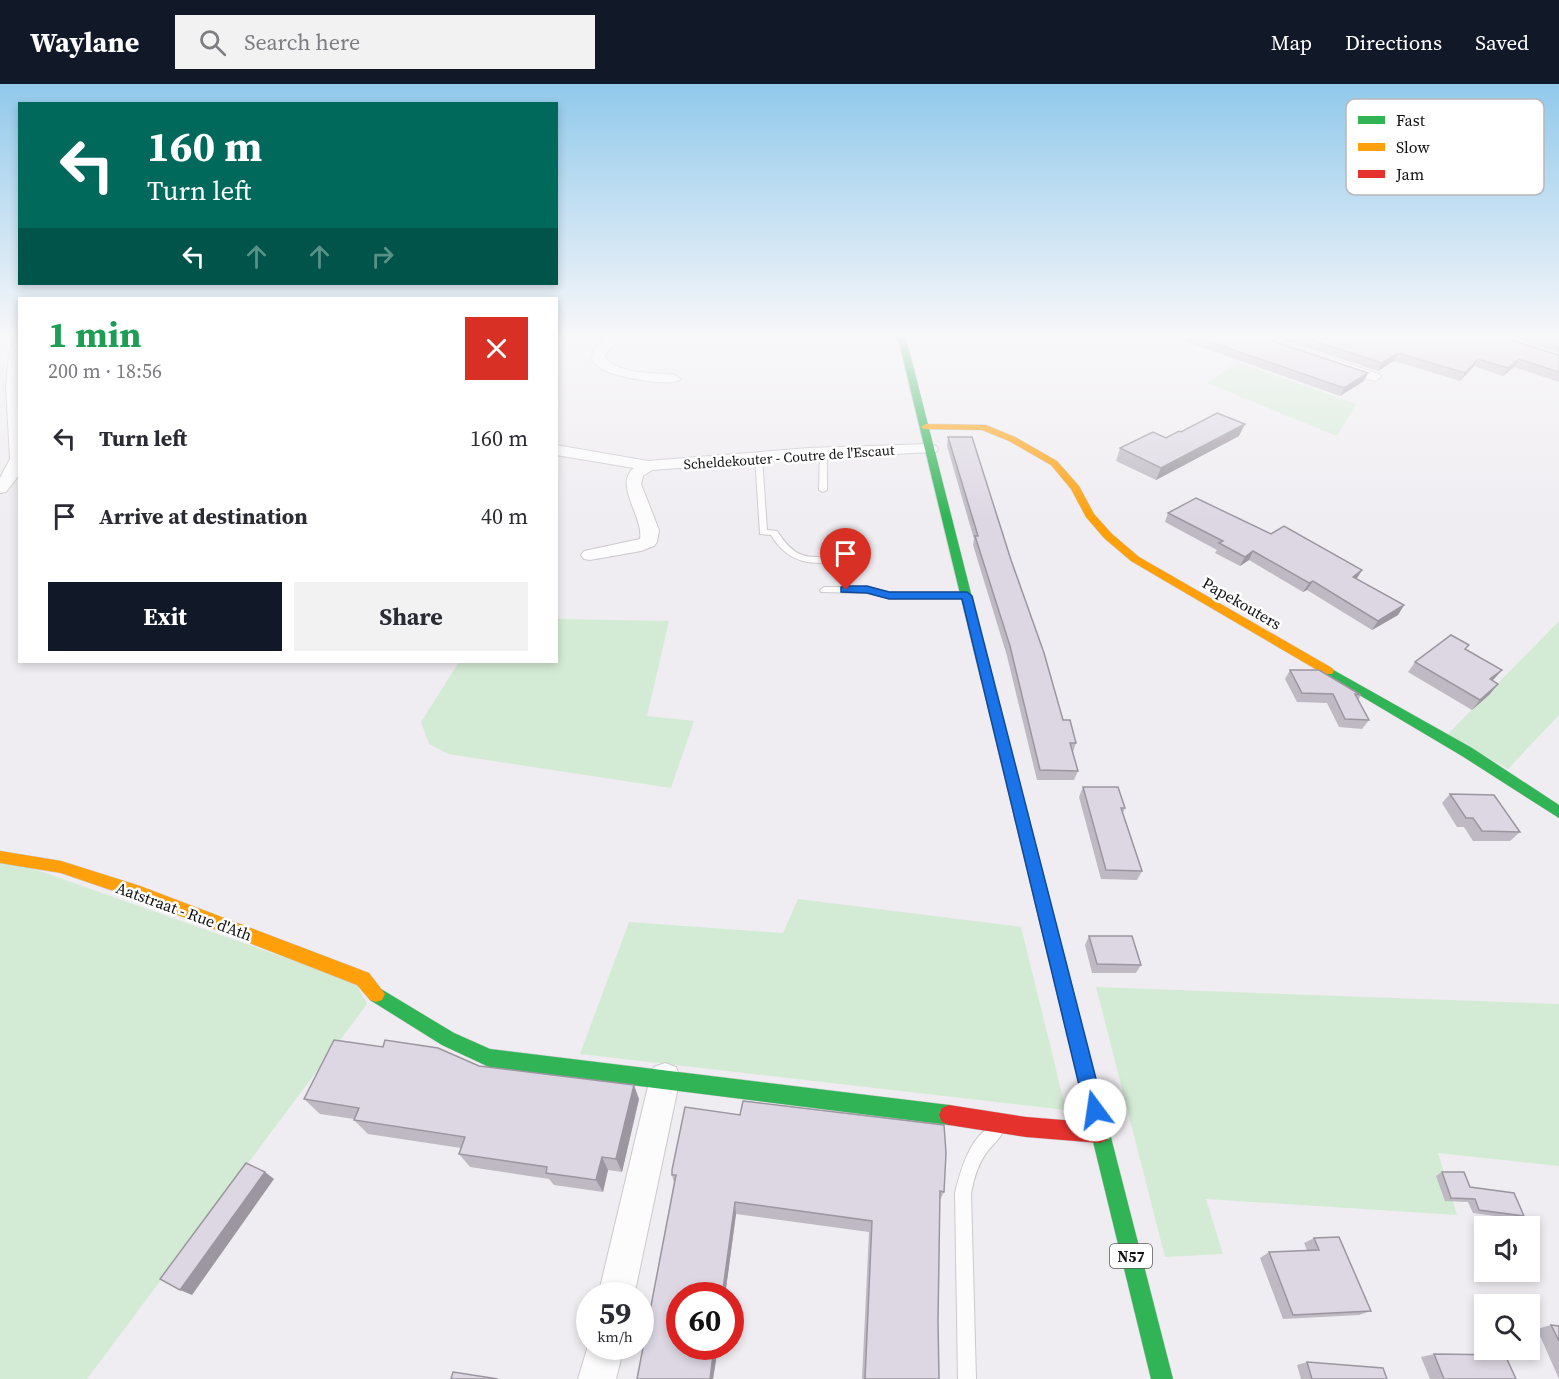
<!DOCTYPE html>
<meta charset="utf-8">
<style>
:root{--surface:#fff;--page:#f2f2f3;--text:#2b2b33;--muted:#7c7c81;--accent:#111827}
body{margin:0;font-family:"Source Serif 4",serif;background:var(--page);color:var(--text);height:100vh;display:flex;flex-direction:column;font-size:22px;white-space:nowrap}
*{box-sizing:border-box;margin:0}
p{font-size:20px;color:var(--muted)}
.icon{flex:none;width:33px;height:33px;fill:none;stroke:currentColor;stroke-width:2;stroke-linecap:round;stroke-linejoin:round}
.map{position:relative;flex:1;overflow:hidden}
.panel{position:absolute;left:18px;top:213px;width:540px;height:366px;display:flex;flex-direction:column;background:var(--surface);border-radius:0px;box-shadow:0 3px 9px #0003}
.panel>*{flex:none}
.top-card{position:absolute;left:18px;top:18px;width:540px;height:183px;border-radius:0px;box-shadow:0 3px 9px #0003;background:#00695c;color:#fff;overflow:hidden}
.buttons{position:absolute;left:1474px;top:1132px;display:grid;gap:12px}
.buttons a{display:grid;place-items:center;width:66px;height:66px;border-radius:0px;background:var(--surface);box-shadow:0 3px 9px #0003;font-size:30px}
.speed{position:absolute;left:576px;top:1198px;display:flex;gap:12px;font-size:30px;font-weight:700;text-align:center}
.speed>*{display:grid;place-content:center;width:78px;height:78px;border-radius:50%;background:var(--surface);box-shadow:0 3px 9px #0003;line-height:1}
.speed small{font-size:15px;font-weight:400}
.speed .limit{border:9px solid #d22;background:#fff;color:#111}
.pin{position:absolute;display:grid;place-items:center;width:51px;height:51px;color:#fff;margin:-62px -26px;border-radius:50% 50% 50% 0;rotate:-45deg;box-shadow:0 0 6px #0007}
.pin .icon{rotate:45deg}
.me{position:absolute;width:66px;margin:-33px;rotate:346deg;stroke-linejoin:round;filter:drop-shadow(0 0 4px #0008)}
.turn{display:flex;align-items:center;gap:21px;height:126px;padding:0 30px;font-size:27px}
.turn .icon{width:78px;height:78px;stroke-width:2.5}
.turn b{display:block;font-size:42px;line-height:51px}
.lanes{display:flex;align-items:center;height:57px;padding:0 30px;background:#0003;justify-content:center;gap:30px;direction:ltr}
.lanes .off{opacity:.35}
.round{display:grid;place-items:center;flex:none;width:63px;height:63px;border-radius:0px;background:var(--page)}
.summary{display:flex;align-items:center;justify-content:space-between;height:102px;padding:0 30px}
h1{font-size:36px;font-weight:700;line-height:45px;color:#1e9e55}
.button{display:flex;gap:12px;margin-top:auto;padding:12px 30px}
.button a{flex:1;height:69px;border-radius:0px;background:var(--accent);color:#fff;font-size:24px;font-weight:700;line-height:69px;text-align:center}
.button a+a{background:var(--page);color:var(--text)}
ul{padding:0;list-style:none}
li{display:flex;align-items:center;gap:18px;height:78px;padding:0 30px}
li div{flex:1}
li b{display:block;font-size:22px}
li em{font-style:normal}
header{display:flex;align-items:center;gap:36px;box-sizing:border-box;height:84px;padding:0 30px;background:var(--accent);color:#fff}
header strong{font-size:28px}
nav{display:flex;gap:33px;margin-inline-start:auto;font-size:21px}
.search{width:420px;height:54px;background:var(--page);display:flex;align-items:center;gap:15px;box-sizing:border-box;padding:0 21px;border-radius:0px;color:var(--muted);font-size:22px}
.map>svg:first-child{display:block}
</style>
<header>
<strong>Waylane</strong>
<div class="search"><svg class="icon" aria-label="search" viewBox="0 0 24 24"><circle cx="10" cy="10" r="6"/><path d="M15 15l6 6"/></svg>Search here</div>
<nav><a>Map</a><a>Directions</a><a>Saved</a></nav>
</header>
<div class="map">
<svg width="1559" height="1295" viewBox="0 0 1559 1295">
<rect width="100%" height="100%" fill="#efedf1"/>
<g fill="#d3ebd4">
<path d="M1237,278l119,42 -19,32 -130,-53z"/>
<path d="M557,535l112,2 -22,95 47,5 -23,67 -223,-34 -19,-10 -8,-22 38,-60h97z"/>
<path d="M1559,537v94l-51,54 -61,-34z"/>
<path d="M0,778l23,3 333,118 11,21 -280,375h-87z"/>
<path d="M798,815l223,28 45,183 -486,-56 49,-132 154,11z"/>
<path d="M1096,903l463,17v162l-121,-13 19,62 -251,-16 17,55 -58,3z"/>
</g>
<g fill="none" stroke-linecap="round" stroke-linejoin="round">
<defs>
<g id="lane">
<path d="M820,367l7,2v37l-4,2 -4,-2z"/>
<path d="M755,371l7,2 5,73 10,1c20,31 32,27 66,24l3,1v4c-32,6 -57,5 -75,-25l-11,-1z"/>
<path d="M824,503h43l22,5h75l4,3 -4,3h-75l-22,-5 -46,-1 -1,-2z"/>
<path d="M995,1040l5,3 3,5c-4,8 -11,13 -16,20 -9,12 -13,26 -16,41l5,186h-18l-3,-186c6,-24 15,-58 40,-69z"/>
</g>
<g id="street">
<path d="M607,254h13l-14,15 -1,5c17,17 47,14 69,17l7,4c-9,9 -62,-2 -75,-8 -6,-3 -11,-7 -15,-12l3,-10z"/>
<path d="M20,256v134l-14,18 -6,1v-15l10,-19 -4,-73 3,-32 6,-13z"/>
<path d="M1337,276l42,14 2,3 -7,4 -42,-14 -2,-3z"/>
<path d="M930,360l6,2 2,3 -2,3 -127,6 -157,12 -9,6 -2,8 18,46 -2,12 -3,4 -13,5 -51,9 -6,-1 -3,-4 3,-4 56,-12c4,-22 -27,-55 -6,-71l-78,-13v-10l92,16 161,-13z"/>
<path d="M665,979l11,4 4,11 -46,218h-36l52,-218 4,-11z"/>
<path d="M590,1255v8h34l-8,32h-38z"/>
</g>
<g id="fast">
<path d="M898,254h8l87,342 -6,4 -6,-4z"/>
<path d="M1328,583l144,81 87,57v13l-97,-62 -138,-82 -2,-3 2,-3z"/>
<path d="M1043,813l6,2 2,5 122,475h-22l-116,-475 2,-5z"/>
<path d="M376,902l78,47 36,16 459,56 7,3 3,7 -3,7 -7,3 -460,-58 -47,-22 -72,-45 -3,-6 3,-6z"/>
</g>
<g id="slow">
<path d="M926,340l60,1 29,12 42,24 22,25 15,28 18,20 27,23 193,111 2,3 -2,3h-8l-193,-113 -27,-23 -18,-21 -15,-28 -20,-24 -42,-24 -27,-11 -59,-1 -2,-2z"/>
<path d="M987,592l6,4 58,224 -2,5 -6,2 -6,-2 -2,-5 -54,-224z"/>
<path d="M0,767l61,10 79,25 229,87 16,21 -3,6 -6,2 -6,-2 -13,-15 -220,-86 -76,-26 -61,-10z"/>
</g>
<path id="jam" d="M949,1021l77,12 74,6 7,3 3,7 -3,7 -7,3 -74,-6 -77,-12 -7,-3 -3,-7 3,-7z"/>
</defs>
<use href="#lane" stroke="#cbc9cc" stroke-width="2"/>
<use href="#street" stroke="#cbc9cc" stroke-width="2"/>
<use href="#fast" stroke="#cbc9cc" stroke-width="1"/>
<use href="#slow" stroke="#cbc9cc" stroke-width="1"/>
<use href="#jam" stroke="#cbc9cc" stroke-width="1"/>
<use href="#lane" fill="#fdfcfd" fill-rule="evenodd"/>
<use href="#street" fill="#fdfcfd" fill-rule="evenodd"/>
<use href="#fast" fill="#30b455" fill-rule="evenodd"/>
<use href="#slow" fill="#ff9f0a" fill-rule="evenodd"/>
<use href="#jam" fill="#e5322d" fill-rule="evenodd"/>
</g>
<g fill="#beb9c3">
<path d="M1185,254h78l105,35 -4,8 -24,15 -156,-55z"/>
<path d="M1278,254h226l55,17v27l-45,-15 -11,9 -29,-10 -14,15 -66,-20 -16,10z"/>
<path d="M1515,254h44v15z"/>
<path d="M1181,348l58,4 -83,44 -40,-19 4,-13 46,-10z"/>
<path d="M948,353l63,123 52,160 13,23 -3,9 5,19 -4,9h-37l-30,-124 -34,-111 1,-6 -27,-93z"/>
<path d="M1168,429l103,21 91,36 -5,9 47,26 -6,10 -26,15 -65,-40 -4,2 -54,-32 -9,6 -25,-13 2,-3 -52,-28z"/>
<path d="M1466,566l36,20 -10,11 -2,13 -18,16 -64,-38 7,-10z"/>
<path d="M1290,586l71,25 -3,5 11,20 -7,9 -23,-2 -12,-24 -30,-1 -12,-23z"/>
<path d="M1083,703l42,21 -2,5 19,58 -5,9 -36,-1 -22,-82z"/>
<path d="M1450,710l70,38 -10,9h-37l-9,-14h-7l-15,-24z"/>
<path d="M1089,852l52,29 -5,8h-44l-7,-28z"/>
<path d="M479,982l160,33 -17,73 -14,-2 -5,22 -49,-7 -5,-6 -79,-12 -11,-13 2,-6 -93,-14 -14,-14v-1l-34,-5 -16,-15z"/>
<path d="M1442,1088l28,15 54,29 -7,3 -44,-6 -5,-11 -23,-1 -9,-25z"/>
<path d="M672,1091l272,17 -4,8 -2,121 1,58h-77l7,-147 -133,-18 -11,82h-45l38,51 -5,32h-76l37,-196z"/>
<path d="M1314,1154l57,73 -12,4 -76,4 -23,-61 9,-6 38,-2 -3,-7z"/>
<path d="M1551,1241l8,1v53l-22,-50z"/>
<path d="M1434,1270l82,25h-86l-9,-22z"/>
<path d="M1307,1278l80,17h-86l-4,-14z"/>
</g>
<g fill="#9b969f">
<path d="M1398,269l-4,8 -16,10 4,-8z"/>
<path d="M1478,275l-4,7 -14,15 5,-8z"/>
<path d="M1519,275l-5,8 -11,9 5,-8z"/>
<path d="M1368,289l-4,8 -24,15 4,-8z"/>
<path d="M1245,340l-6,12 -83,44 5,-12z"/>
<path d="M1253,467l-4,9 -9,6 5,-9z"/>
<path d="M1362,486l-6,9 -3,-2z"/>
<path d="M1313,497l-6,9 -4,2 6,-9z"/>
<path d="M1404,521l-6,10 -26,15 6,-9z"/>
<path d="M1502,586l-8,9 -12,10 8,-10z"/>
<path d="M1498,600l-8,10 -18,16 8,-10z"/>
<path d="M634,1001l5,14 -17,73 -6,-13z"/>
<path d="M602,1073l6,13 -5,22 -7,-12z"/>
<path d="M265,1088l9,7 -82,116 -12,-5z"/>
<path d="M735,1118l1,12 -11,82h-3z"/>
<path d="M714,1263h4l-5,32h-3z"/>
</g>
<g fill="#ddd7e3" stroke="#9b969f" stroke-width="1.5">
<path d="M1199,254h64l105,35 -24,15z"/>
<path d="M1304,254h200l55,17v17l-40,-13 -11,9 -30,-9 -13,14 -67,-20 -16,10z"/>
<path d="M1543,254h16v5z"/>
<path d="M1217,329l28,11 -84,44 -41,-20 33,-16 13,6 13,-7 2,1z"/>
<path d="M948,353h24l39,123 33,93 19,67h7l6,23h-6l8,28 -38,-1 -30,-124 -35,-110h3z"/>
<path d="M1196,414l75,36 13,-8 78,44 -9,7 51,28 -26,16 -65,-40 -4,2 -56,-32 -8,6 -26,-14 4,-2 -55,-28z"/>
<path d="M1451,551l18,10 -4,4 37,21 -12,9 8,5 -18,16 -65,-38z"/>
<path d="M1290,586h29l42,25 -6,-1 14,26 -24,-1 -12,-25 -31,-1z"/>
<path d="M1083,703h35l7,21h-4l21,63 -36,-1z"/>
<path d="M1450,710l44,1 26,37 -38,-1 -9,-13h-7z"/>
<path d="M1089,852h43l9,29 -44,-1z"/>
<path d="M334,956l49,7 2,-7 53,8 41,18 155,19 -18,74 -14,-2 -6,23 -50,-7 1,-6 -88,-13 6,-17 -111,-17 5,-12 -55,-9z"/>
<path d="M743,1017l201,24 2,28 -2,39 -4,-1 -2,130 1,58h-74l7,-158 -137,-19 -13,94h-42v51h34l-4,32h-73l39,-204h-4v-5l13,-63 55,8z"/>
<path d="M246,1079l19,9 -85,118 -20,-11z"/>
<path d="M1442,1088h22l6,15 44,6 10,23 -45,-6 -4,-11 -24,-1z"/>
<path d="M1339,1153l32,74 -78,4 -24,-63 50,-2 -5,-12z"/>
<path d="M1551,1241l8,1v15z"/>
<path d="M1434,1270l71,1 11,24h-72z"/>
<path d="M1307,1278l76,6 4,11h-75z"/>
<path d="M453,1288l45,7h-47z"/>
</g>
<linearGradient id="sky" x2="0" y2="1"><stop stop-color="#91c9eb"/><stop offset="0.58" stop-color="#f8f7f9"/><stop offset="1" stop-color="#f8f7f9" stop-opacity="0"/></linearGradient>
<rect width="1559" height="435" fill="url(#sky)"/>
<path fill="#1a73e8" stroke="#114b97" stroke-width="1.5" d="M846,502h21l22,6h78l5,4 132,514 -3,7 -6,3 -7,-3 -3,-7 -123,-511h-73l-22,-6 -26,-1v-5z"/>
<g text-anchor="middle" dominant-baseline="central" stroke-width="5" stroke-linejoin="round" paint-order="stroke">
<g font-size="14" fill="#111012" stroke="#fff">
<text transform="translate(789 373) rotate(-4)">Scheldekouter - Coutre de l'Escaut</text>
</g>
<rect fill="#fff" stroke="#585859" stroke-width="1.5" x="1110" y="1160" width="42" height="24" rx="4.5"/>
<g font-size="15" font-weight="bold" fill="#111012">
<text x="1131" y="1172">N57</text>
</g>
<g font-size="16" fill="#111012" stroke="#fff">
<text transform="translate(1242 519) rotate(30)">Papekouters</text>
<text transform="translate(184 827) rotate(20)">Aatstraat - Rue d'Ath</text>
</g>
</g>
<rect x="1346" y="15" width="198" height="96" rx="9" fill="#fff" stroke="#b8b7b8" stroke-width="1.5"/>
<rect x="1358" y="32" width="27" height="8" fill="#30b455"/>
<rect x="1358" y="59" width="27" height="8" fill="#ff9f0a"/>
<rect x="1358" y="86" width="27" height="8" fill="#e5322d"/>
<g font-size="16" fill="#111012">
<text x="1396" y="42">Fast</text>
<text x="1396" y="69">Slow</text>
<text x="1396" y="96">Jam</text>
</g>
</svg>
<div class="buttons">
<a><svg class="icon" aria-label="sound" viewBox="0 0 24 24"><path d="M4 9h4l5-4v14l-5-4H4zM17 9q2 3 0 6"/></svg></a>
<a><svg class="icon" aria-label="search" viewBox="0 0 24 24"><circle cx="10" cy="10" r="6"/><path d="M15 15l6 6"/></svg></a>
</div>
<div class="speed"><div>59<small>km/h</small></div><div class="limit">60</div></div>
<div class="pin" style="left:846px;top:506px;background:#d93025"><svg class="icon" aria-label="arrive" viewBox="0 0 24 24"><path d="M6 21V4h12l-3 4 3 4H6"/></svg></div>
<svg class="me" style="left:1095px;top:1026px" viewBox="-20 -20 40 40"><circle r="19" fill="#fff"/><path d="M0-13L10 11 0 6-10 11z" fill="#1a73e8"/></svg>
<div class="top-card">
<div class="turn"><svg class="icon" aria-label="left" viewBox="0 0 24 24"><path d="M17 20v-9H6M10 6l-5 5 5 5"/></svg><div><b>160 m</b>Turn left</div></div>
<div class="lanes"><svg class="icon" aria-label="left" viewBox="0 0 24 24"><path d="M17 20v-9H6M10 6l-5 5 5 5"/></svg><svg class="icon off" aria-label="ahead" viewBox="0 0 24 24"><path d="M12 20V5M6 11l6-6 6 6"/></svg><svg class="icon off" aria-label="ahead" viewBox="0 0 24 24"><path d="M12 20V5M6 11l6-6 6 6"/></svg><svg class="icon off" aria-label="right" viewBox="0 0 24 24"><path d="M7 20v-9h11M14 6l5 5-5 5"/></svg></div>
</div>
<section class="panel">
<div class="summary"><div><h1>1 min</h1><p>200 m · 18:56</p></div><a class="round" style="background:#d93025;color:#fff"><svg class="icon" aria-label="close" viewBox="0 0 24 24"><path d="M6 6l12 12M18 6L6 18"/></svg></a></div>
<ul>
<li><svg class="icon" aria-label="left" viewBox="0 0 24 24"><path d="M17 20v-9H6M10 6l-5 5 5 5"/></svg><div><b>Turn left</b></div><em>160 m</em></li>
<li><svg class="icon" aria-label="arrive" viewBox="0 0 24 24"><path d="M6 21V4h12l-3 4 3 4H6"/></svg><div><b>Arrive at destination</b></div><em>40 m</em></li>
</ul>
<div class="button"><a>Exit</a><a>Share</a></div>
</section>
</div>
